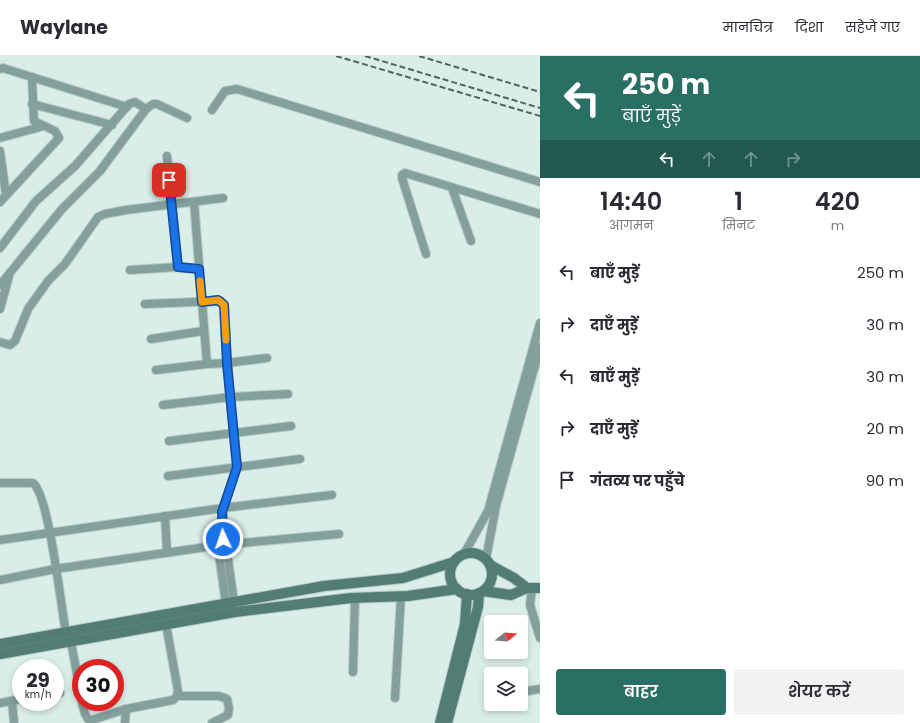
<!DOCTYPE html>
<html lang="hi">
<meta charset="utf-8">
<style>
:root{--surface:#fff;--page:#f2f2f3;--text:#2b2b33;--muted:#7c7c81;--line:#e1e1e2;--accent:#2a6f63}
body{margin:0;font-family:Poppins,"Noto Sans Devanagari",sans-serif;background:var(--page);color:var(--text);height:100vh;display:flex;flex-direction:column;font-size:15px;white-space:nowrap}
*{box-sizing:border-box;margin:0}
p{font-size:13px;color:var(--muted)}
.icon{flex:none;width:22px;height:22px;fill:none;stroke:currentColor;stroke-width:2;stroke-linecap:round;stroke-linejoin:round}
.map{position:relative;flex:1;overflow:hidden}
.sheet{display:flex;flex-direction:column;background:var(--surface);width:380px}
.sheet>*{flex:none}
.hud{background:#2a6f63;color:#fff;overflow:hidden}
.needle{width:26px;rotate:73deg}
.fabs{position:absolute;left:484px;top:559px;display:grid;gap:8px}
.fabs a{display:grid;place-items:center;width:44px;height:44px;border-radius:4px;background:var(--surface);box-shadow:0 2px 6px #0003;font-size:20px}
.speed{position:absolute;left:12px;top:603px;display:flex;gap:8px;font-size:20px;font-weight:700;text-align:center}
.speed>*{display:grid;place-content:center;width:52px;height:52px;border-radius:50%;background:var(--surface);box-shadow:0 2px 6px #0003;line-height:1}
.speed small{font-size:10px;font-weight:400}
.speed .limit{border:6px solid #d22;background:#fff;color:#111}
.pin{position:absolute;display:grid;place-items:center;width:34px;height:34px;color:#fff;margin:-17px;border-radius:8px;box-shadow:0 2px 6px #0006}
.me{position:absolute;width:44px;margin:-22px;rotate:357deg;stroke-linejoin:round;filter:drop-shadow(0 0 3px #0008)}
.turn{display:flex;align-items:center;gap:14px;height:84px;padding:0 16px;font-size:18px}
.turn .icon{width:52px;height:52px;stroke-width:2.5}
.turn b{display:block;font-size:28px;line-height:34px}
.lanes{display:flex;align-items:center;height:38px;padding:0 16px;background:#0003;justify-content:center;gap:20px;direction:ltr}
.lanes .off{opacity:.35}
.eta{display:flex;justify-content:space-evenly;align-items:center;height:68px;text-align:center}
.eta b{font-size:24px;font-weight:600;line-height:28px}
.primary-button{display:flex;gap:8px;margin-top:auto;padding:8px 16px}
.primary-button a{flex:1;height:46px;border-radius:4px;background:var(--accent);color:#fff;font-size:16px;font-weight:600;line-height:46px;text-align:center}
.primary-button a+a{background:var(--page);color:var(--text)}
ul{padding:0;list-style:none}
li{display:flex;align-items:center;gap:12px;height:52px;padding:0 16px}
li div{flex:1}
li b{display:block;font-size:15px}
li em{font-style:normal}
header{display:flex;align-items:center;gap:24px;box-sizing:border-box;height:56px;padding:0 20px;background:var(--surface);border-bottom:1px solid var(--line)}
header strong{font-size:19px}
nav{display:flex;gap:22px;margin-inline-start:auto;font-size:14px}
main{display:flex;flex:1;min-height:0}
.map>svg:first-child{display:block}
</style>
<header>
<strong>Waylane</strong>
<nav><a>मानचित्र</a><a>दिशा</a><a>सहेजे गए</a></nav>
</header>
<main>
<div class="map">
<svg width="540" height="667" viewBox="0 0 540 667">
<rect width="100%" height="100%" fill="#daeee9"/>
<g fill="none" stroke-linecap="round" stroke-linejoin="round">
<defs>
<g id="street">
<path d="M0,13l3,-1 124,39"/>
<path d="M32,48l80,21"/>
<path d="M212,54l13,-19 12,-2 303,93"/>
<path d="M0,82l44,-12"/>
<path d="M0,95l6,44"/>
<path d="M167,100l11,111 21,2"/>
<path d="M452,132l19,53"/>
<path d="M0,146l59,-64 -4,-7 -21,-10 -2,-44"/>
<path d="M0,192l36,-47 39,-35 54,-62 6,-2 11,7"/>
<path d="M426,198l-24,-76v-3l3,-2 135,41"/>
<path d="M130,214l48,-3"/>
<path d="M0,229l62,-76 38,-38 46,-62 7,-5h4l30,14"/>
<path d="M145,248l76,-3 3,4 3,58 40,-5"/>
<path d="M0,253l9,-33"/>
<path d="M151,283l52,-8"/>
<path d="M0,286l10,3 5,-4 13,-32 20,-28 17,-17 33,-47 7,-3 21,-4 97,-12"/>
<path d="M156,314l51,-6"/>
<path d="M163,349l68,-8 57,-3"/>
<path d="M169,385l122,-15"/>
<path d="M168,420l132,-17"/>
<path d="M0,427h33c16,12 28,124 33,150"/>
<path d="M165,460l2,37"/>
<path d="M0,484l223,-32 14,-41 -10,-104 -20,1 -13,-162"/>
<path d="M222,485l-3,14 7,49"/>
<path d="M464,498l24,-43 52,-188"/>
<path d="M486,503l10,-53 44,-159"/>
<path d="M0,524l55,-11 165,-24 119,-11"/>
<path d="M532,532l-2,17 10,33"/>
<path d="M234,546l-8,-57 -3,-6v-31l109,-13"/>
<path d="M71,586l10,53"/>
<path d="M353,616l2,-74"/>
<path d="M521,636l19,-3"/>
<path d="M55,638l5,-1"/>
<path d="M177,640h42l8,3 2,9 -1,7 -16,8"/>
<path d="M395,642l6,-102"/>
<path d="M12,645l2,22"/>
<path d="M82,646l3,12 3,5 4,1 34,-11 47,-9 4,-4 1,-5 -12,-67"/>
<path d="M0,647l21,-4"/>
<path d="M125,667l1,-14"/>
</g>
<g id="secondary">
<circle cx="471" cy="518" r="21"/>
<path d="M490,509l24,13 13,10"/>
<path d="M483,535l28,4 16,-7h13"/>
<path d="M0,588l324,-58 79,-8 51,-16"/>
<path d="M0,598l235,-42 116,-14 57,-2 49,-7"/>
<path d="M440,667l25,-99 2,-30"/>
<path d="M447,667l31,-116 1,-14"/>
</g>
</defs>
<use href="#street" stroke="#b9cbc7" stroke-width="10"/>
<use href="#secondary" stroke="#b9cbc7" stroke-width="12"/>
<use href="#street" stroke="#84a09a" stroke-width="8"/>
<use href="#secondary" stroke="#527d74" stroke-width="10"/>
<g stroke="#56615f" stroke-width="2" stroke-dasharray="6 3" stroke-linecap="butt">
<path d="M336,0l204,60"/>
<path d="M365,0l175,52"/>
<path d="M419,0l121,36"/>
</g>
</g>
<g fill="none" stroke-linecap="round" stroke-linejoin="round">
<defs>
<path id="route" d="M169,124l9,87 21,2 3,33 16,-2 6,5 3,58 10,104 -15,45 1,27"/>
</defs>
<use href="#route" stroke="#114b97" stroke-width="10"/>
<use href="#route" stroke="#1a73e8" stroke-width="7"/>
<path stroke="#f59e0b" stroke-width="7" d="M200,225l2,21 16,-2 6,5 2,35"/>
</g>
</svg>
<div class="fabs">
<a><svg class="needle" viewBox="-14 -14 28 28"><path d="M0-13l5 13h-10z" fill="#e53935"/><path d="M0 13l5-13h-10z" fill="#7c7c81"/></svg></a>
<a><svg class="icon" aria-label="layers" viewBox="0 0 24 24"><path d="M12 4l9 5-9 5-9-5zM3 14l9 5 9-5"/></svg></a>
</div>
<div class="speed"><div>29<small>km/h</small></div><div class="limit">30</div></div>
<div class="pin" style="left:169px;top:124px;background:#d93025"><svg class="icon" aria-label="arrive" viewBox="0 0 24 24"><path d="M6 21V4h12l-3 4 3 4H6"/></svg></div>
<svg class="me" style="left:223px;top:483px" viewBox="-20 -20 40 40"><circle r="17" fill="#1a73e8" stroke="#fff" stroke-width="3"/><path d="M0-11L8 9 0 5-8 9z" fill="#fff"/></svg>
</div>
<section class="sheet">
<div class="hud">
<div class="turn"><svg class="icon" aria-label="left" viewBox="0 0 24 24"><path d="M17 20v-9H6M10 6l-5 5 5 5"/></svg><div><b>250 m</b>बाएँ मुड़ें</div></div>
<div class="lanes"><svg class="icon" aria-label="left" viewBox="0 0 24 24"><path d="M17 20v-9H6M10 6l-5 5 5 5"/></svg><svg class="icon off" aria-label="ahead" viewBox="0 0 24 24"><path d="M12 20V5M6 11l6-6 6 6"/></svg><svg class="icon off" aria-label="ahead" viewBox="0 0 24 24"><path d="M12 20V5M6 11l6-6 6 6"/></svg><svg class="icon off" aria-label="right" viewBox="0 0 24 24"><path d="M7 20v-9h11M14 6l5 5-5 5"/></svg></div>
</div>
<div class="eta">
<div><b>14:40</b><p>आगमन</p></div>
<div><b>1</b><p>मिनट</p></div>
<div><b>420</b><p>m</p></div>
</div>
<ul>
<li><svg class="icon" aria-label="left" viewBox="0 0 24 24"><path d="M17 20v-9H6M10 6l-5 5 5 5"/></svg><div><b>बाएँ मुड़ें</b></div><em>250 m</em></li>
<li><svg class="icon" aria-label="right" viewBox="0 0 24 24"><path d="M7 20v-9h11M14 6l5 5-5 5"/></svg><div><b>दाएँ मुड़ें</b></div><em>30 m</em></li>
<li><svg class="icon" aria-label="left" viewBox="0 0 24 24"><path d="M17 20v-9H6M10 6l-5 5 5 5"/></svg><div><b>बाएँ मुड़ें</b></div><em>30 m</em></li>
<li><svg class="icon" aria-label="right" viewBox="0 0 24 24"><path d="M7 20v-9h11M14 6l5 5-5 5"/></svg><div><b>दाएँ मुड़ें</b></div><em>20 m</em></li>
<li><svg class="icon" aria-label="arrive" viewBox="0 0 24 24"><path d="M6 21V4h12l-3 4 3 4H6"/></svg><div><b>गंतव्य पर पहुँचे</b></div><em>90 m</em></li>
</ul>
<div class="primary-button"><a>बाहर</a><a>शेयर करें</a></div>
</section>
</main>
